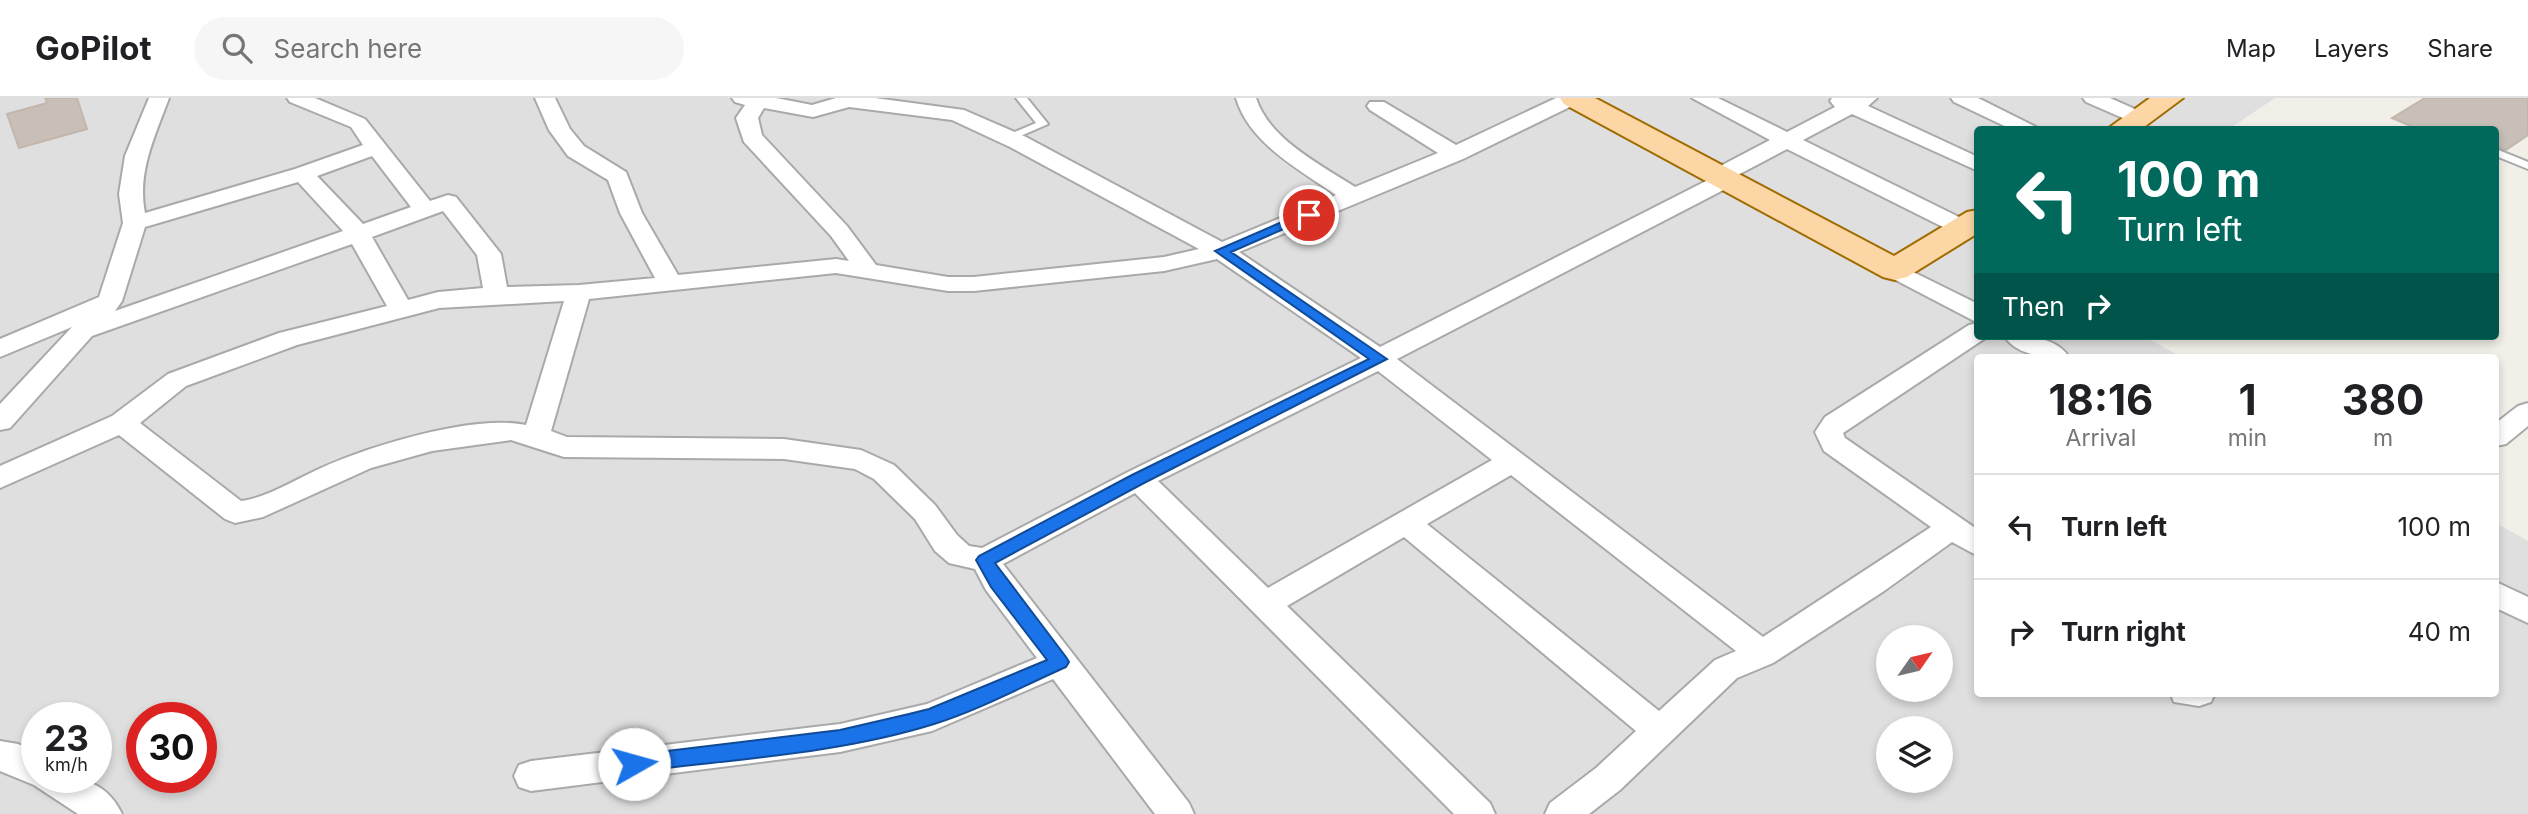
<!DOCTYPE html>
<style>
:root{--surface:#fff;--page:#f6f6f6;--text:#202124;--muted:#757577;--line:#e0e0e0}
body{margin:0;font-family:Inter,sans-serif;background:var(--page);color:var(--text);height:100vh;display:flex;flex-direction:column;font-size:26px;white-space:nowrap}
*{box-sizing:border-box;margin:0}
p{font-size:23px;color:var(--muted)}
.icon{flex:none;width:38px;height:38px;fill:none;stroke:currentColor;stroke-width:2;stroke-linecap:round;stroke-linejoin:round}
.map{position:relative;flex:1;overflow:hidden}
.drawer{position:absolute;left:1974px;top:256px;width:525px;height:343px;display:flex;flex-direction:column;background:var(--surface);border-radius:7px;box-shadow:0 4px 10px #0003}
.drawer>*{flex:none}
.banner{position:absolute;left:1974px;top:28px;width:525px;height:214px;border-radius:7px;box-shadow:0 4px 10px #0003;background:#00695c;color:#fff;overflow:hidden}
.needle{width:46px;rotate:56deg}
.controls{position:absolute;left:1876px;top:527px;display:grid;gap:14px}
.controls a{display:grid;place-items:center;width:77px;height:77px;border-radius:50%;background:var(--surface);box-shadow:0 4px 10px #0003;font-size:35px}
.speed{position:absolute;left:21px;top:604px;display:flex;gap:14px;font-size:35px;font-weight:700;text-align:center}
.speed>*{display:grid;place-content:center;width:91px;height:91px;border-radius:50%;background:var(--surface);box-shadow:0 4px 10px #0003;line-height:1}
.speed small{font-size:18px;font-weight:400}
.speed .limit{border:10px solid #d22;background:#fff;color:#111}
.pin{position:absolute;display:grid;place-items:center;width:60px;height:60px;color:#fff;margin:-30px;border:4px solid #fff;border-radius:50%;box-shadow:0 2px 7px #0007}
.me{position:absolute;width:77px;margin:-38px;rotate:83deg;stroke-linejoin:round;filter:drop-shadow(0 0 5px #0008)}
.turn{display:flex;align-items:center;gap:24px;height:147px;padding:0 28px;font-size:32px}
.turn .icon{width:91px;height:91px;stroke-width:2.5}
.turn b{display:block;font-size:49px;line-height:60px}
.then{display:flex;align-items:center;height:66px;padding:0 28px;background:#0003;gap:14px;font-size:26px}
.eta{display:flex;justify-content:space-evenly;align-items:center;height:119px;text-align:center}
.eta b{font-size:42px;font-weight:700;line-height:49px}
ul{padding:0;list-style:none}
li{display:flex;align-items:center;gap:21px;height:105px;padding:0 28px;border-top:2px solid var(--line)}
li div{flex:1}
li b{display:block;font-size:26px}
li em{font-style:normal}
header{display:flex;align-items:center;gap:42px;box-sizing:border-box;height:98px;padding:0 35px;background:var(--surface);border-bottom:2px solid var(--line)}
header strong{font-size:33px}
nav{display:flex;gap:38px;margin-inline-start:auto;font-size:24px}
.search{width:490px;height:63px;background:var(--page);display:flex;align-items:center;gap:18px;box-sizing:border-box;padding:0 24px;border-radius:38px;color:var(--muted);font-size:26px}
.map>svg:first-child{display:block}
</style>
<header>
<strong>GoPilot</strong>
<div class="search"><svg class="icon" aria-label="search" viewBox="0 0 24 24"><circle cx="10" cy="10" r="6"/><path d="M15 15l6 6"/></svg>Search here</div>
<nav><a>Map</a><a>Layers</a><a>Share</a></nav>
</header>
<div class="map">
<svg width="2528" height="716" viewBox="0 0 2528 716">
<rect width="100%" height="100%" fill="#f2efe9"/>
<path fill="#e0dfdf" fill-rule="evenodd" d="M0,0h2275l-46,31 -251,1v206h165l39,21h-204v336h518v-170l32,18v273h-2528zM1888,539h53v53h-53zM37,620h59v59h-59zM142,620h59v59h-59zM1888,630h53v52h-53z"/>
<g fill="#c7bfb8" stroke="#c4b6ab" stroke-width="2">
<path d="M45,0h32l10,31 -68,19 -12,-34 40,-11z"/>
<path d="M2425,0h103v37l-22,15 -10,-3v-17h-76l-28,-12z"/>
</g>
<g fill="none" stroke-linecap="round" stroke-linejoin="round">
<defs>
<g id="lane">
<path d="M1016,0h11l21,26 -39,17 -5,-3 1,-2 31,-13z"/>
<path d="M2496,51l32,13v7l-32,-13z"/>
</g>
<g id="street">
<path d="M149,0h20c-14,38 -32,74 -24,115l150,-44 68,-24 -12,-18 -61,-25 -3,-4h28l50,21 65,82 18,-6 8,2 45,57 6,33 72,-2 76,-7 -35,-65 -12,-33 -40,-24 -19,-26 -14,-32h20l15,31 14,17 42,26 16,41 36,62 158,-16 13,2 -18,-25 -87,-94 -8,-24 9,-13 -10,-3 -3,-4h44l36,7 24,-7h39l89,12 62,27 196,105 114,-47c-36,-25 -87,-52 -100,-97h20c13,41 65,67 99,89l83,-34 -68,-43 -3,-4 3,-4h14l72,43 100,-47h27l-3,4 -117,57 -224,93 141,95 330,-168 1,-8 59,-31 -78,-42h26l69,34 48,-25 -5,-6 2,-3h45l-9,8 110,51v14l-126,-57 -49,26 168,83 4,5 -4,5h-16l-168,-84 -53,28 2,3 -3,5 -336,174 366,278 168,-110 -107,-76 -9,-19 10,-15 144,-92 9,-2v13l9,1 -144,96 2,5 133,92v26l-26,-14 -68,49 -111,72 -36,15 -117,112 -31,24h-44l5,-11 46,-35 40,-37 -232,-194 -117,69 203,197 5,11h-41l-319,-321 -132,71 186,239 5,11h-39l-102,-135 -121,52 -92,21 -309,39 -12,-4 -5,-11 5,-11 12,-4 309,-37 87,-20 110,-46 -51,-68 -11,-21 -26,-6 -14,-12 -20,-32 -41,-40 -19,-10 -71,-10 -220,-2 -53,-17 -79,11 -61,17 -108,49 -28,6 -10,-4 -106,-84 -119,53v-22l112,-50 56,-42 111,-41 108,-27 -35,-62 -260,92 -82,92 -10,2v-26l72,-77 -72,30v-18l99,-42 24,-74 -4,-29 6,-38zM849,9l103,13 58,27 189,102 -35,8 -190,20h-26l-72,-12 -29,-39 -85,-91 -4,-17 6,-10 49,9zM372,58l39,51 -48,17 -46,-48zM298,84l45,49 -228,80 7,-10 23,-74zM443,113l34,44 6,33 -45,4 -30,8 -36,-63zM1217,161l144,99 -233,114 -146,76 -13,-2 -12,-11 -22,-30 -41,-40 -33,-15 -77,-11 -217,-2 -16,-6 38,-132 247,-26 112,18h26l190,-20zM564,203l-38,124c-53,-11 -156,21 -205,43 -25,11 -54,30 -80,33l-101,-78 46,-37 111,-41 142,-37zM1378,273l114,89 -224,128 -110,-107zM1511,377l225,176 -21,9 -56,51 -232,-187z"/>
<path d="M1951,0h27l64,32h-29l-59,-28z"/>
<path d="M2083,0h27l36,16 4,4 -11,6 -7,-2 -46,-20z"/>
<path d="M1895,165l83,41v19l-92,-48 -3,-5 3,-5z"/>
<path d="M2004,238c23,0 51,0 65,21 -23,0 -51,0 -65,-21z"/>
<path d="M2528,305v23l-22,18 -10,2v-23l22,-17z"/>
<path d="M2496,484l32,15v26l-32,-15z"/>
<path d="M2170,595h45l-4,9 -12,4 -25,-4z"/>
<path d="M0,643l18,3 19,9v24c36,0 67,-1 85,37h-44l-44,-29 -34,-14z"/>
</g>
<g id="primary">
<path d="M1560,0h35l299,158 73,-44 11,-2v23l-71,44 -12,3 -12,-3 -319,-173z"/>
<path d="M2150,0h33l-43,32h-34z"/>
</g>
</defs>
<use href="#lane" stroke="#a9a9a9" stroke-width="4"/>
<use href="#street" stroke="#a9a9a9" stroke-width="4"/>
<use href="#primary" stroke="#a06b00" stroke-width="4"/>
<use href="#lane" fill="#fff" fill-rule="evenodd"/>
<use href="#street" fill="#fff" fill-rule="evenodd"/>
<use href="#primary" fill="#fcd6a4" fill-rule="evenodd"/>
</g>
<path fill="#1a73e8" stroke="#114b97" stroke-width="2" d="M1305,114l11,3 -85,37 156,107 -243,124 -149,80 71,94 3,5 -3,5c-43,19 -87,43 -132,57 -96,30 -201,35 -300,48l-7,-3 -3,-5 3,-6 7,-3 206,-25 69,-16 20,-5 118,-49 -56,-73 -15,-27 3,-4 153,-81 237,-116 -154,-108z"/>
</svg>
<div class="controls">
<a><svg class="needle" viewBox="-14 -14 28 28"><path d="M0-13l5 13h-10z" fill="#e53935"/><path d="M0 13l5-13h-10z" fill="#757577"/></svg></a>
<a><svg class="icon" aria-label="layers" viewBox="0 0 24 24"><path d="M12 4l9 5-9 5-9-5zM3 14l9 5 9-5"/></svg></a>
</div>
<div class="speed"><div>23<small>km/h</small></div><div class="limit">30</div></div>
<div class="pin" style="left:1309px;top:117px;background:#d93025"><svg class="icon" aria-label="arrive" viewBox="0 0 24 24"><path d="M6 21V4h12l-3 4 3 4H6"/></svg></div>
<svg class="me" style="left:634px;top:666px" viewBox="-20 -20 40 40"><circle r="19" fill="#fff"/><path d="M0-13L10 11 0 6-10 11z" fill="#1a73e8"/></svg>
<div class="banner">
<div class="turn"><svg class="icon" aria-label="left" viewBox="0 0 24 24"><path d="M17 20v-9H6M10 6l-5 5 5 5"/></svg><div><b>100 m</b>Turn left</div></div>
<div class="then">Then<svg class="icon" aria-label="right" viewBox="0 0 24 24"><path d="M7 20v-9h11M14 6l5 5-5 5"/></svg></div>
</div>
<section class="drawer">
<div class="eta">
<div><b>18:16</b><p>Arrival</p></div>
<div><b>1</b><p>min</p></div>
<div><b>380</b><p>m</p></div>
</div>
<ul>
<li><svg class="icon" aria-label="left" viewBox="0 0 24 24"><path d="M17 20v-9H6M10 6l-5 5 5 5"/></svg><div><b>Turn left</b></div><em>100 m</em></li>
<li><svg class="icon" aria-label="right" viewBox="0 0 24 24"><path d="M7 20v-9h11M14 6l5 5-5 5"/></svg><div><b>Turn right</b></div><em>40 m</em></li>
</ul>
</section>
</div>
